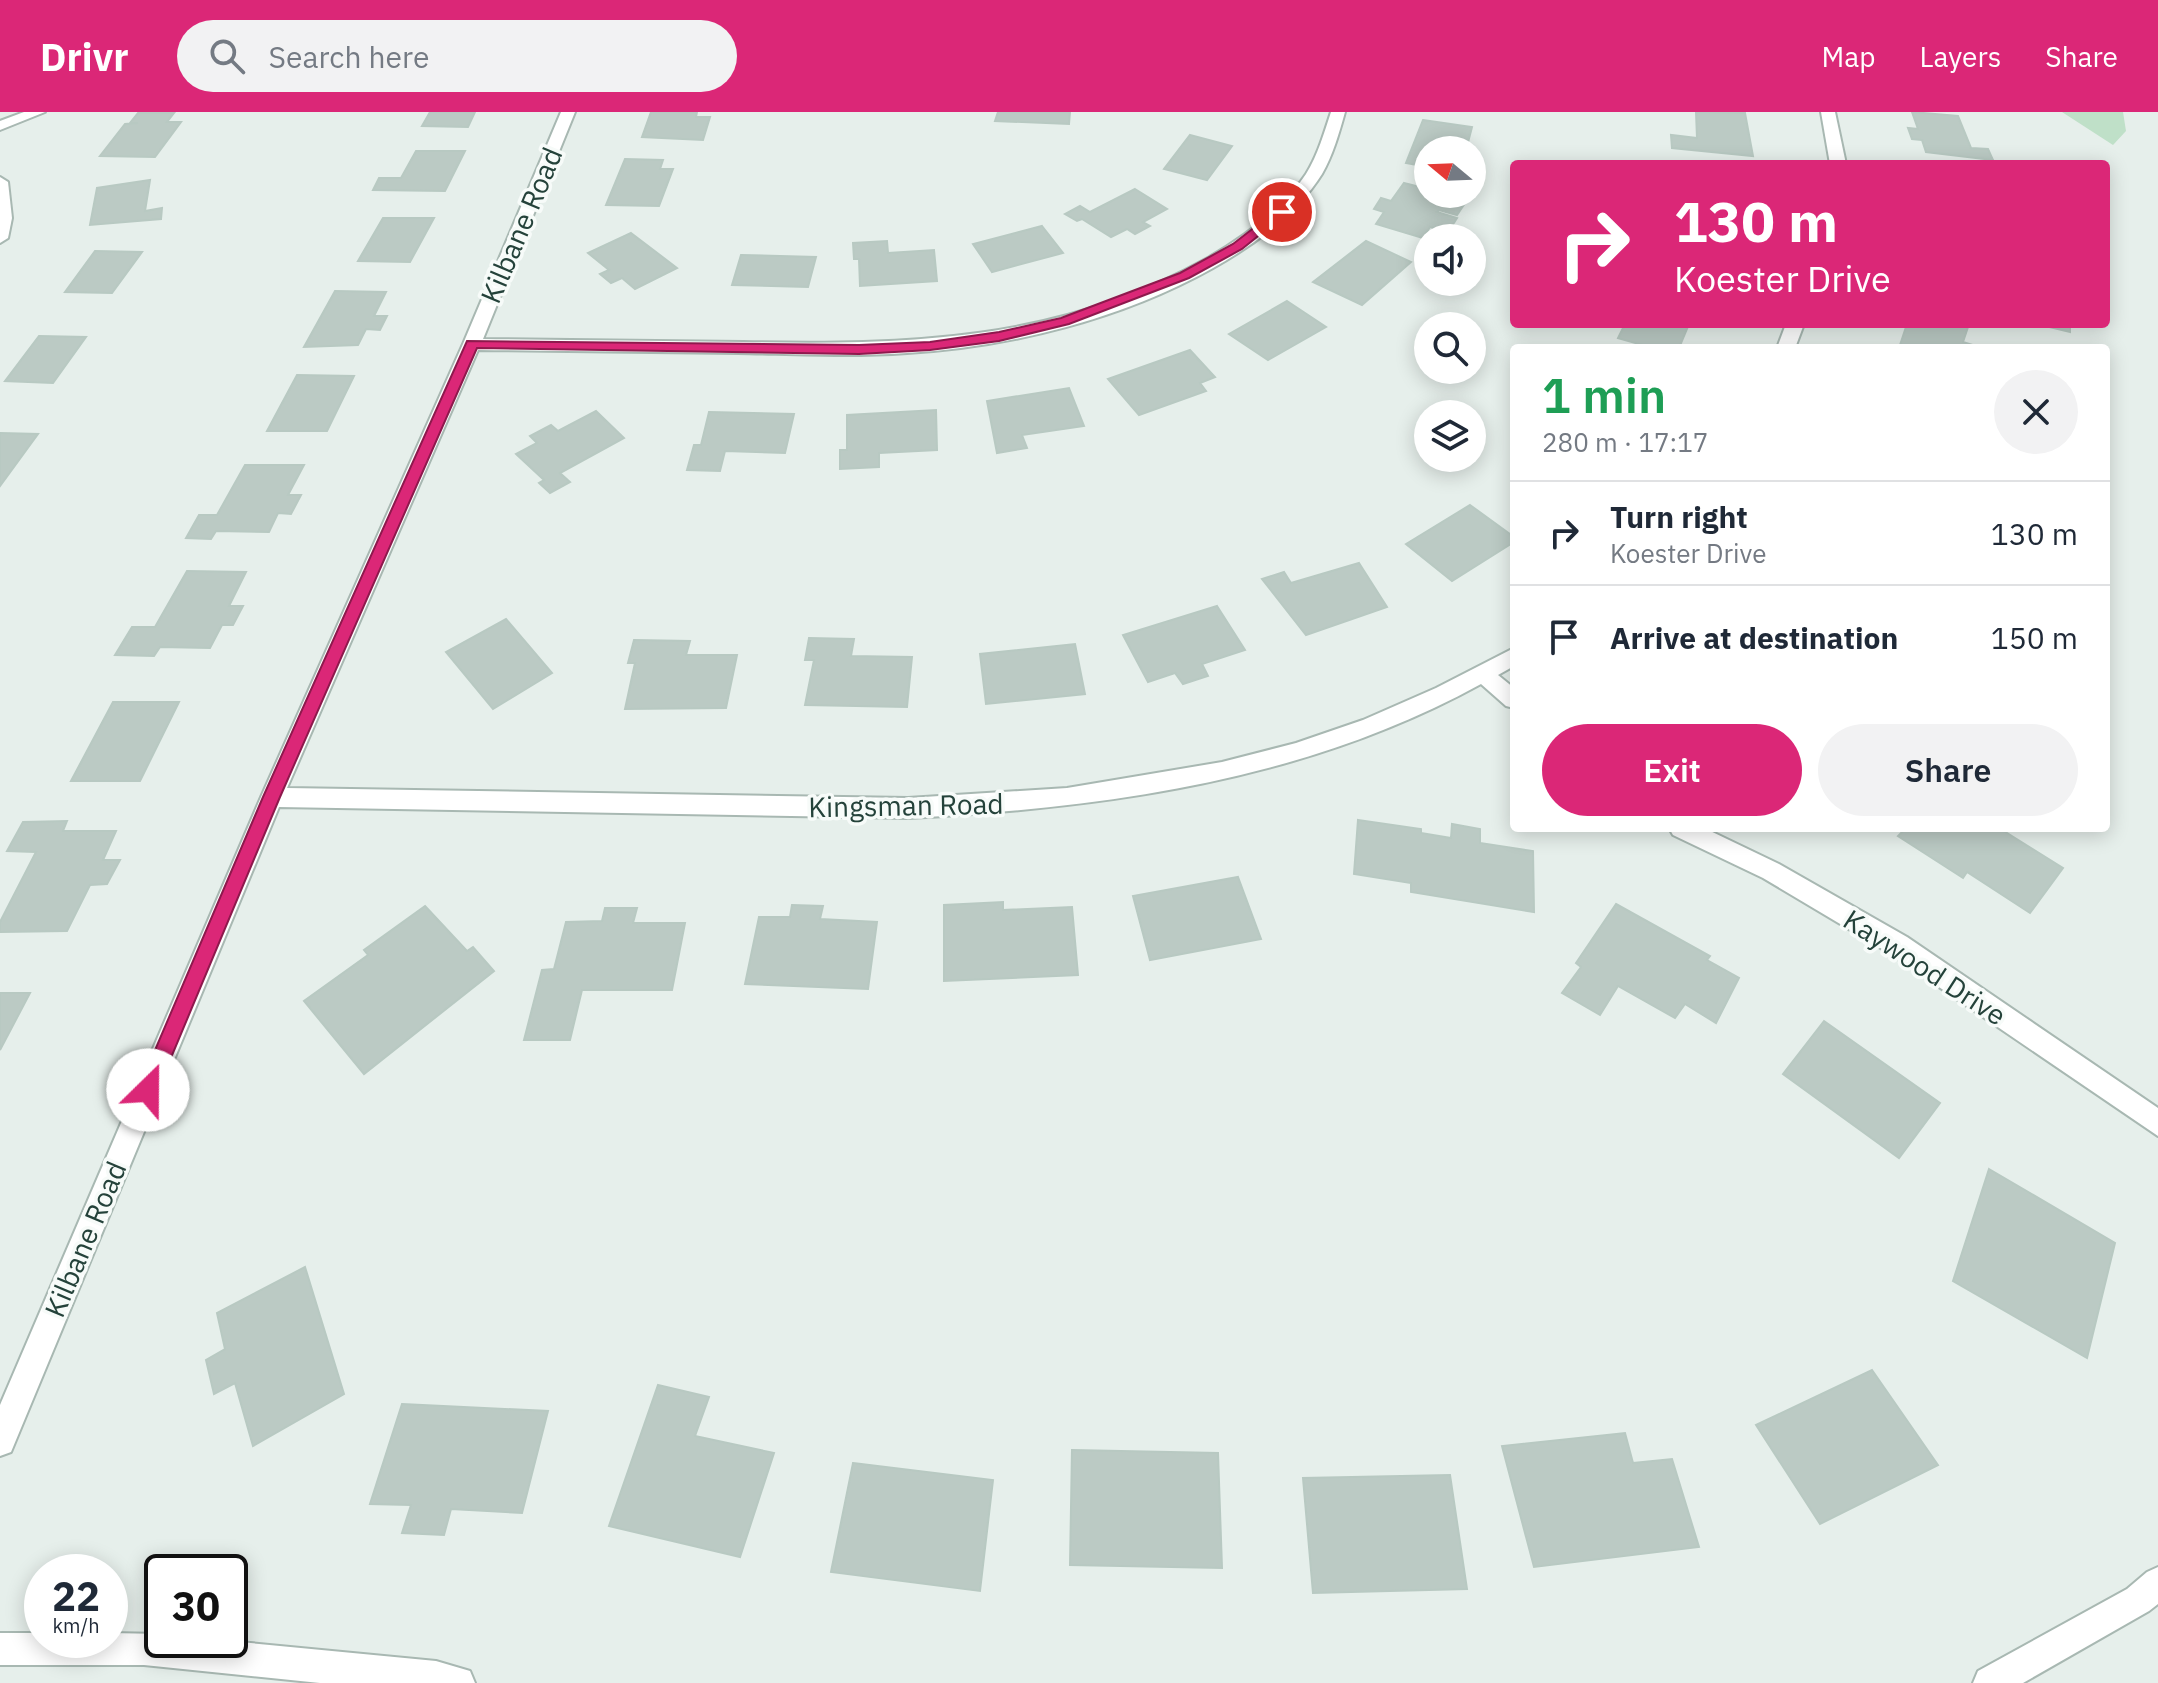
<!DOCTYPE html>
<meta charset="utf-8">
<style>
:root{--surface:#fff;--page:#f2f2f3;--text:#1f2937;--muted:#747a83;--line:#e0e1e3;--accent:#db2777}
body{margin:0;font-family:"IBM Plex Sans",sans-serif;background:var(--page);color:var(--text);height:100vh;display:flex;flex-direction:column;font-size:30px;white-space:nowrap}
*{box-sizing:border-box;margin:0}
p{font-size:26px;color:var(--muted)}
.icon{flex:none;width:44px;height:44px;fill:none;stroke:currentColor;stroke-width:2;stroke-linecap:round;stroke-linejoin:round}
.map{position:relative;flex:1;overflow:hidden}
.details{position:absolute;left:1510px;top:232px;width:600px;height:488px;display:flex;flex-direction:column;background:var(--surface);border-radius:8px;box-shadow:0 4px 20px #0003}
.details>*{flex:none}
.top-card{position:absolute;left:1510px;top:48px;width:600px;height:168px;border-radius:8px;box-shadow:0 4px 20px #0003;background:#db2777;color:#fff;overflow:hidden}
.needle{width:52px;rotate:289deg}
.tools{position:absolute;left:1414px;top:24px;display:grid;gap:16px}
.tools a{display:grid;place-items:center;width:72px;height:72px;border-radius:50%;background:var(--surface);box-shadow:0 4px 20px #0003;font-size:40px}
.speed{position:absolute;left:24px;top:1442px;display:flex;gap:16px;font-size:40px;font-weight:700;text-align:center}
.speed>*{display:grid;place-content:center;width:104px;height:104px;border-radius:50%;background:var(--surface);box-shadow:0 4px 20px #0003;line-height:1}
.speed small{font-size:20px;font-weight:400}
.speed .limit{border:4px solid #111;border-radius:12px;background:#fff;color:#111}
.pin{position:absolute;display:grid;place-items:center;width:68px;height:68px;color:#fff;margin:-34px;border:4px solid #fff;border-radius:50%;box-shadow:0 2px 8px #0007}
.me{position:absolute;width:88px;margin:-44px;rotate:23deg;stroke-linejoin:round;filter:drop-shadow(0 0 6px #0008)}
.turn{display:flex;align-items:center;gap:28px;height:168px;padding:0 32px;font-size:36px}
.turn .icon{width:104px;height:104px;stroke-width:2.5}
.turn b{display:block;font-size:56px;line-height:68px}
.round{display:grid;place-items:center;flex:none;width:84px;height:84px;border-radius:42px;background:var(--page)}
.headline{display:flex;align-items:center;justify-content:space-between;height:136px;padding:0 32px}
h1{font-size:48px;font-weight:600;line-height:60px;color:#1e9e55}
.action{display:flex;gap:16px;margin-top:auto;padding:16px 32px}
.action a{flex:1;height:92px;border-radius:48px;background:var(--accent);color:#fff;font-size:32px;font-weight:600;line-height:92px;text-align:center}
.action a+a{background:var(--page);color:var(--text)}
ul{padding:0;list-style:none}
li{display:flex;align-items:center;gap:24px;height:104px;padding:0 32px;border-top:2px solid var(--line)}
li div{flex:1}
li b{display:block;font-size:30px}
li em{font-style:normal}
header{display:flex;align-items:center;gap:48px;box-sizing:border-box;height:112px;padding:0 40px;background:var(--accent);color:#fff}
header strong{font-size:38px}
nav{display:flex;gap:44px;margin-inline-start:auto;font-size:28px}
.search{width:560px;height:72px;background:var(--page);display:flex;align-items:center;gap:20px;box-sizing:border-box;padding:0 28px;border-radius:44px;color:var(--muted);font-size:30px}
.map>svg:first-child{display:block}
</style>
<header>
<strong>Drivr</strong>
<div class="search"><svg class="icon" aria-label="search" viewBox="0 0 24 24"><circle cx="10" cy="10" r="6"/><path d="M15 15l6 6"/></svg>Search here</div>
<nav><a>Map</a><a>Layers</a><a>Share</a></nav>
</header>
<div class="map">
<svg width="2158" height="1571" viewBox="0 0 2158 1571">
<rect width="100%" height="100%" fill="#e6efeb"/>
<path fill="#bfe0c8" d="M2062,0h61l3,19 -13,14z"/>
<g fill="#bbcac4" stroke="#b8c9c2" stroke-width="2">
<path d="M430,0h45l-7,15 -46,-1z"/>
<path d="M651,0h46l-1,5h14l-7,23 -61,-3z"/>
<path d="M998,0h72l-1,12 -74,-3z"/>
<path d="M1696,0l49,1 8,43 -81,-8 -1,-13 26,3z"/>
<path d="M1912,0l46,4 13,32 17,1 5,11 -67,-8 -4,-12 -10,-1 -4,-11 10,1z"/>
<path d="M138,1h36l-7,9h14l-26,35 -55,-1 25,-32 13,-1h-8z"/>
<path d="M1423,8l49,7 -6,23h-38v17l-22,-4z"/>
<path d="M1190,23l42,11 -25,34 -43,-11z"/>
<path d="M416,39h49l-20,40 -72,-1 6,-12h22z"/>
<path d="M625,47l38,1 -3,9h13l-14,37 -53,-1z"/>
<path d="M150,68l-5,31 17,-3 -1,11 -71,6 7,-37z"/>
<path d="M1404,71l24,6v5h17l22,6 -10,15 -18,-5 -2,2 20,6 -9,14 -18,-5 -7,11 -47,-14 8,-12 -10,-3 7,-11 10,3z"/>
<path d="M1135,77l32,20 -24,13 7,4 -15,8 -8,-5 -16,8 -29,-18 -5,2 -12,-7 15,-8 10,6z"/>
<path d="M383,106h51l-24,44 -52,-1z"/>
<path d="M1042,114l21,27 -71,19 -19,-28z"/>
<path d="M631,121l46,35 -42,21 -13,-11 -11,5 -11,-9 9,-4 -21,-17z"/>
<path d="M887,129l1,12 46,-3 3,31 -77,5 -1,-27h-5l-1,-16z"/>
<path d="M1366,129l45,21 -49,43 -49,-23z"/>
<path d="M95,139l47,1 -30,41 -47,-1z"/>
<path d="M741,143l75,2 -8,30 -76,-2z"/>
<path d="M335,179l51,1 -12,24h13l-7,14 -14,-1 -8,16 -54,2z"/>
<path d="M1287,189l39,26 -58,33 -39,-26z"/>
<path d="M1625,212h64l-10,24h-26l-35,-10z"/>
<path d="M1907,212h62l-6,18 19,6 -82,-3z"/>
<path d="M2037,212h33v8z"/>
<path d="M39,224l47,1 -33,46 -48,-2z"/>
<path d="M1190,238l25,27 -15,6 6,8 -67,24 -31,-36z"/>
<path d="M297,263l57,1 -27,55h-60z"/>
<path d="M1069,276l15,38 -62,9 5,13 -30,5 -10,-52z"/>
<path d="M936,298l1,40 -58,3v14l-39,2v-19h7v-35z"/>
<path d="M596,299l28,27 -64,35 10,9 -20,11 -11,-10 5,-3 -28,-26 21,-11 -7,-7 21,-11 7,6z"/>
<path d="M709,300l85,2 -9,39 -60,-2 -5,20 -33,-1 7,-25h7z"/>
<path d="M0,321l38,1 -38,52z"/>
<path d="M245,353h59l-16,30h13l-10,19 -13,-1 -9,19 -53,-1 -5,8 -25,-1 13,-23h18z"/>
<path d="M1470,393l44,32v5l-62,39 -46,-37z"/>
<path d="M1359,451l28,44 -81,28 -44,-56 22,-7 7,11z"/>
<path d="M187,459l59,1 -17,34h14l-10,19h-11l-12,23 -50,-1 -6,9 -39,-1 17,-28h23z"/>
<path d="M1217,494l28,44 -43,14 6,12 -25,8 -8,-11 -27,9 -25,-47z"/>
<path d="M506,507l46,54 -59,36 -47,-57z"/>
<path d="M809,526l45,1 -3,17 61,1 -5,50 -102,-2 9,-45h-9z"/>
<path d="M634,528l56,1 -4,14h51l-11,53 -101,1 10,-46h-7z"/>
<path d="M1075,532l10,50 -99,10 -6,-50z"/>
<path d="M113,590h66l-39,79h-69z"/>
<path d="M1358,708l63,9v4l30,5 1,-14 28,5v14l53,8 1,61 -123,-20v-9l-57,-9z"/>
<path d="M67,709l-4,10h53l-13,29h17l-13,24 -17,1 -23,46 -67,1v-10l36,-70 -29,-1 16,-29z"/>
<path d="M1906,716h93l64,40 -33,45 -63,-41 -4,6 -65,-42z"/>
<path d="M1238,765l23,62 -111,21 -17,-64z"/>
<path d="M1003,790v8l69,-3 6,68 -134,6v-76z"/>
<path d="M1616,792l94,52 -3,4 32,18 -23,45 -31,-19 -10,14 -57,-32 -18,29 -38,-22 19,-26 -5,-4z"/>
<path d="M792,793l31,1 -3,13 57,3 -9,67 -123,-5 14,-67h31z"/>
<path d="M425,794l42,45 6,-4 21,24 -130,103 -60,-73 64,-46 -4,-5z"/>
<path d="M605,796h32l-4,15h52l-13,67h-90l-12,50h-46l18,-70 12,-1 12,-47 36,-1z"/>
<path d="M0,881h30l-30,57z"/>
<path d="M1824,909l116,82 -41,55 -116,-84z"/>
<path d="M1989,1057l126,74 -28,115 -134,-77z"/>
<path d="M305,1155l39,127 -91,52 -18,-63 -21,11 -8,-34 19,-11 -8,-36z"/>
<path d="M1872,1258l66,95 -118,59 -64,-99z"/>
<path d="M658,1273l51,12 -14,39 79,17 -34,104 -131,-31z"/>
<path d="M402,1292l146,7 -26,102 -71,-4 -7,26 -42,-2 9,-28 -41,-1z"/>
<path d="M1625,1321l8,30 39,-4 27,88 -165,20 -32,-121z"/>
<path d="M1072,1338l146,3 4,115 -152,-3z"/>
<path d="M853,1351l140,17 -13,111 -149,-19z"/>
<path d="M1450,1363l17,114 -154,4 -10,-115z"/>
</g>
<g fill="none" stroke-linecap="round" stroke-linejoin="round">
<defs>
<g id="minor">
<path d="M24,0h21l-45,18v-9z"/>
<path d="M561,0h14l-92,227c87,1 173,2 260,3 164,3 314,0 463,-83 36,-21 77,-50 100,-85 12,-19 18,-41 25,-62h14c-6,21 -12,43 -23,62 -25,40 -68,71 -109,94 -91,51 -202,79 -306,85 -56,4 -113,1 -169,0 -87,-1 -173,-2 -260,-3l-191,438 621,10 159,-10 155,-26 74,-19 67,-23 73,-32 78,-40v18l-16,9 16,13v20l-8,-2 -25,-22c-176,97 -376,124 -573,134l-629,-11 -268,645 -11,4v-51l261,-608 202,-453z"/>
<path d="M1821,0h14l11,52h-16z"/>
<path d="M0,65l8,5 4,36 -4,20 -8,5z"/>
<path d="M1786,212h18l-9,24h-18z"/>
<path d="M1669,716h35l75,36 128,73 251,171v28l-269,-183 -126,-75 -90,-43z"/>
<path d="M2158,1455v37l-9,7 -126,72h-50l5,-12 149,-82 20,-17z"/>
<path d="M0,1521h42v7h68v-7l52,1v6h57l217,21 34,10 5,12h-155l-176,-18h-144z"/>
</g>
</defs>
<use href="#minor" stroke="#a8b8b2" stroke-width="4"/>
<use href="#minor" fill="#fff" fill-rule="evenodd"/>
</g>
<path fill="#db2777" stroke="#8e194d" stroke-width="2" d="M1278,97l10,3 -46,37 -53,29 -120,46 -70,17 -69,9 -71,4 -382,-6 -197,449 -125,299 -7,3 -7,-3 -3,-6 125,-293 204,-456 392,4 71,-3 69,-10 62,-14 119,-45 53,-29z"/>
<g text-anchor="middle" dominant-baseline="central" stroke-width="7" stroke-linejoin="round" paint-order="stroke">
<g font-size="28" fill="#24423a" stroke="#f7fbf9">
<text transform="translate(521 113) rotate(-67)">Kilbane Road</text>
<text transform="translate(906 693) rotate(-1)">Kingsman Road</text>
<text transform="translate(1925 855) rotate(33)">Kaywood Drive</text>
<text transform="translate(85 1127) rotate(-67)">Kilbane Road</text>
</g>
</g>
</svg>
<div class="tools">
<a><svg class="needle" viewBox="-14 -14 28 28"><path d="M0-13l5 13h-10z" fill="#e53935"/><path d="M0 13l5-13h-10z" fill="#747a83"/></svg></a>
<a><svg class="icon" aria-label="sound" viewBox="0 0 24 24"><path d="M4 9h4l5-4v14l-5-4H4zM17 9q2 3 0 6"/></svg></a>
<a><svg class="icon" aria-label="search" viewBox="0 0 24 24"><circle cx="10" cy="10" r="6"/><path d="M15 15l6 6"/></svg></a>
<a><svg class="icon" aria-label="layers" viewBox="0 0 24 24"><path d="M12 4l9 5-9 5-9-5zM3 14l9 5 9-5"/></svg></a>
</div>
<div class="speed"><div>22<small>km/h</small></div><div class="limit">30</div></div>
<div class="pin" style="left:1282px;top:100px;background:#d93025"><svg class="icon" aria-label="arrive" viewBox="0 0 24 24"><path d="M6 21V4h12l-3 4 3 4H6"/></svg></div>
<svg class="me" style="left:148px;top:978px" viewBox="-20 -20 40 40"><circle r="19" fill="#fff"/><path d="M0-13L10 11 0 6-10 11z" fill="#db2777"/></svg>
<div class="top-card">
<div class="turn"><svg class="icon" aria-label="right" viewBox="0 0 24 24"><path d="M7 20v-9h11M14 6l5 5-5 5"/></svg><div><b>130 m</b>Koester Drive</div></div>
</div>
<section class="details">
<div class="headline"><div><h1>1 min</h1><p>280 m · 17:17</p></div><a class="round"><svg class="icon" aria-label="close" viewBox="0 0 24 24"><path d="M6 6l12 12M18 6L6 18"/></svg></a></div>
<ul>
<li><svg class="icon" aria-label="right" viewBox="0 0 24 24"><path d="M7 20v-9h11M14 6l5 5-5 5"/></svg><div><b>Turn right</b><p>Koester Drive</p></div><em>130 m</em></li>
<li><svg class="icon" aria-label="arrive" viewBox="0 0 24 24"><path d="M6 21V4h12l-3 4 3 4H6"/></svg><div><b>Arrive at destination</b></div><em>150 m</em></li>
</ul>
<div class="action"><a>Exit</a><a>Share</a></div>
</section>
</div>
